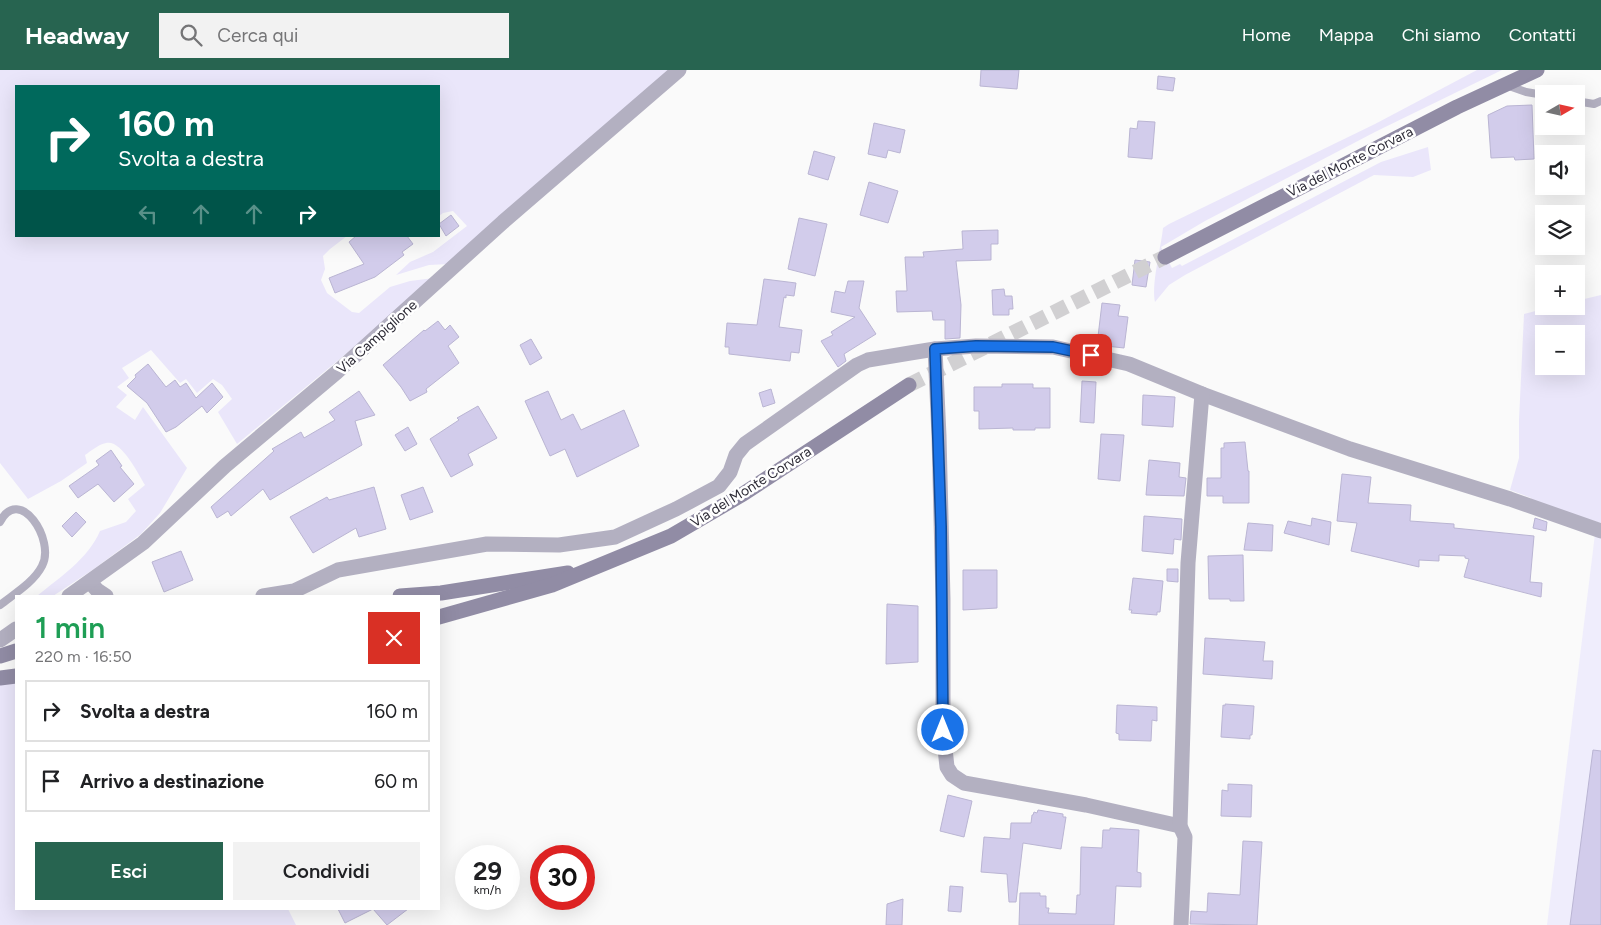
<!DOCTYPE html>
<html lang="it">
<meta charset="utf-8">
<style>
:root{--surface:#fff;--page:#f2f2f2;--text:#202124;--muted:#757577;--line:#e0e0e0;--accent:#276450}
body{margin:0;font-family:Figtree,sans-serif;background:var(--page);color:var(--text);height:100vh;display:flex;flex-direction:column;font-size:19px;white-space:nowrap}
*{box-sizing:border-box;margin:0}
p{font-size:16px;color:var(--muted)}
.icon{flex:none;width:28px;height:28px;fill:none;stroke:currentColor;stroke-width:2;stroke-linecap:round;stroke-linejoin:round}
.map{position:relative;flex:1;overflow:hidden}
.side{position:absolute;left:15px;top:525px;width:425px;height:315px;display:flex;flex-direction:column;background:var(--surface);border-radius:0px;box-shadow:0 5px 20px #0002}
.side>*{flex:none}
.banner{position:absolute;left:15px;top:15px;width:425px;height:152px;border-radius:0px;box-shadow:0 5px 20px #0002;background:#00695c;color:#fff;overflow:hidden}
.needle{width:32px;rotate:81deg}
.fabs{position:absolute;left:1535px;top:15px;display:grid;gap:10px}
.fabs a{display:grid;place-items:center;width:50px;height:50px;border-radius:0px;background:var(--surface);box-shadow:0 5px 20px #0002;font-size:25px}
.speed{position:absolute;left:455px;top:775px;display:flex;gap:10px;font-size:25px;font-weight:700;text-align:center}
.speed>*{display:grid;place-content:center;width:65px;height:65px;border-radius:50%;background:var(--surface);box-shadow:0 5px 20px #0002;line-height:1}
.speed small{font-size:12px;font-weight:400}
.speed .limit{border:8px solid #d22;background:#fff;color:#111}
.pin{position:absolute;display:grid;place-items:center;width:42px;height:42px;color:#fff;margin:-21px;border-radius:10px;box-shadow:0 2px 8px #0006}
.me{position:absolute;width:55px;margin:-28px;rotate:0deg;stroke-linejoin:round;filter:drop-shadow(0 0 4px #0008)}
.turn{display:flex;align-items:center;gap:18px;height:105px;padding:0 20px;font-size:22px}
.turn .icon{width:65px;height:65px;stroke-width:2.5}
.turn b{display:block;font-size:35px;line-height:42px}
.lanes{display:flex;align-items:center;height:48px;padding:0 20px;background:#0003;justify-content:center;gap:25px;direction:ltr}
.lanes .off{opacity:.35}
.round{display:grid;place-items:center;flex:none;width:52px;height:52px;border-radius:0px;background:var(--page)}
.head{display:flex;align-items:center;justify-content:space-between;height:85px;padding:0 20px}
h1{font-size:30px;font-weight:600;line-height:38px;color:#1e9e55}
.button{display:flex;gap:10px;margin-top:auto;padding:10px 20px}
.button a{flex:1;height:58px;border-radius:0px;background:var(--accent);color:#fff;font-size:20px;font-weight:600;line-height:58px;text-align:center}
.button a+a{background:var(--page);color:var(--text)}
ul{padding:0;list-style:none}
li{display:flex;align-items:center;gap:15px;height:62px;margin:0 10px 8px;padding:0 10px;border:2px solid var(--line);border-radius:0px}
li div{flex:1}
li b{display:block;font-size:19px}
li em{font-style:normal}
header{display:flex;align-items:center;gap:30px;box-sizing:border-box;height:70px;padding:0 25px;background:var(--accent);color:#fff}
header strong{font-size:24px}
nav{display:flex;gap:28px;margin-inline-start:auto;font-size:18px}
.search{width:350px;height:45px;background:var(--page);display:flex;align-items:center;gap:12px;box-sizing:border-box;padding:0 18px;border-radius:0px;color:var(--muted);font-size:19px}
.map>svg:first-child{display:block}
</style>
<header>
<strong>Headway</strong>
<div class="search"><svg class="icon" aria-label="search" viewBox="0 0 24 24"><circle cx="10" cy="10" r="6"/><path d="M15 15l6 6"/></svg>Cerca qui</div>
<nav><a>Home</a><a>Mappa</a><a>Chi siamo</a><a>Contatti</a></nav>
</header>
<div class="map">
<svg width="1601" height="855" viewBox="0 0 1601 855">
<rect width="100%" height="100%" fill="#fafafa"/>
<path fill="#efedfc" d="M1595,464l6,3v388h-54z"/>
<g fill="#eae6fa" fill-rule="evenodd">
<path d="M0,0h671l-222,194 -20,1 -33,10 14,-13 23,-10 34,-26 -14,-15 -10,2 -4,3v-130h-423v150h331l-17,13 -7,7 2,13 -4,11 6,13 25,19 7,1 31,-26 20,-6 24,-3 -52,46 -145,120 -19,-32 14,-13 -10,-14 -9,-6 -16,14 -11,-14 -6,4 -29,-33 -29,18 7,10 -12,9 10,8 -11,12 19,13 8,-13 44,61 -27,45 -19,21 -47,35 -41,27h-16c23,-19 51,-37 63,-65l26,-9 10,-11 -8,-12 17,-14c-7,-12 -24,-46 -39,-42 -7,1 -15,8 -21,12l2,8 -26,18 -33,18 -28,-36z"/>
<path d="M1477,0h25l-127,62 -170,89 -44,26 11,21 8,-4 2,2 199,-104 47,-15 3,23 -18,7 -39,-2 -189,100 -16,10 -14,17c-4,-17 6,-55 8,-74l6,-4 206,-100z"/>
<path d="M1601,225v228l-69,-20 -1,-5 -21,-8 9,-32v-38l5,-106 31,-8h21v-5zM1544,264h32v32h-32z"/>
<path d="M16,613v226h272l8,16h-296v-240z"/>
</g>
<g fill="#d2cceb" stroke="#bab5d3">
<path d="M981,0h38l-2,19 -37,-3z"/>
<path d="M1158,6l17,2 -2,13 -16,-2z"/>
<path d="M1532,35l2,54 -19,1 -1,-3 -23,1 -3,-43 19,-9z"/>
<path d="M1138,51l17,1 -3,37 -24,-2 2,-29 7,1z"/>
<path d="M874,53l31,7 -5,23 -12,-3 -2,8 -18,-4z"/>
<path d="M814,81l21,6 -7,23 -20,-6z"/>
<path d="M869,112l29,9 -10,32 -28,-8z"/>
<path d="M451,145l8,11 -13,10 -7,-12z"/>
<path d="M799,148l28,6 -12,52 -27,-7z"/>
<path d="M998,160v14h-7v16l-35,1 5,44 -1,33 -15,1v-19h-12l-1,-9 -35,1 -1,-21h11l-2,-34h19l-1,-5 40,-3 -1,-18z"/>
<path d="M356,166h51l6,8 -11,8 2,3 -29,22 -40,16 -6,-15 35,-14 -15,-22z"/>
<path d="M1135,190l15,2 -4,25 -14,-2z"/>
<path d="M764,209l32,4 -2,13 -8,-1v3l-2,-1 -5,30 23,3 -3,23 -8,-1 -1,9 -61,-7v-7h-4l2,-24 30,2z"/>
<path d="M848,211h16l-5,27 17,26 -32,20 2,7 -8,6 -17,-26 12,-6 -2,-3 24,-15 -24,-5 4,-21 10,2z"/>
<path d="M1004,219l1,7h7l1,13h-4v6h-16l-1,-25z"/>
<path d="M1102,233l18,2 -2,11 10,1 -4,31 -27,-3z"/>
<path d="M438,251l7,9 5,-5 9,12 -11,9 11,17 -33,26 1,3 -17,9 -9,-14 -18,-22 41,-35 1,1z"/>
<path d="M531,269l11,19 -12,7 -10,-20z"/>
<path d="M148,294l18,23 9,-7 5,7 6,-4 10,15 16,-15 11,14 -16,16 -5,-7 -26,21 -10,5 -19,-29 -20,-17 9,-9 -1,-2z"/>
<path d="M1082,311l14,1 -2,41 -14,-1z"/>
<path d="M1002,314h31v4h17v40h-15v2h-22v-2l-34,1v-18h-5v-24h28z"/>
<path d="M771,319l4,14 -12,4 -4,-14z"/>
<path d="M359,321l16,24 -20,6 7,24 -92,55 -7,-11 -32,27 -3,-5 -11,7 -6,-11 63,-56 -2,-2 29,-17 3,6 31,-18 -6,-8z"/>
<path d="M548,321l13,29 12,-6 8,16 43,-20 15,36 -62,31 -12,-28 -15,7 -25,-55z"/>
<path d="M1143,325l32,2 -2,30 -31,-2z"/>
<path d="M478,336l19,32 -29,16 5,11 -22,12 -21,-38 29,-19 -2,-2z"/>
<path d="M408,357l9,17 -12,7 -10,-16z"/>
<path d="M1101,364l23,1 -4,46 -22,-2z"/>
<path d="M1245,372l3,29h1v32h-26v-7h-16v-18h14v-30h3v-5z"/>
<path d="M111,380l11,16 -2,1 14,17 -20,18 -16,-18 -20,14 -9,-12 30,-21 -3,-4z"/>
<path d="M1149,390l31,3 -1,14 7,1 -2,18 -38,-1z"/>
<path d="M1342,404l29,3 -3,26 43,2 -1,16 44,3v4l80,8 -4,46 12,1 -1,14 -77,-20 5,-18 -4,-1v-2l-26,-1v6l-20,-1v7l-68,-16 6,-28 -20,-2z"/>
<path d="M374,417l12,42 -27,8 -3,-9 -43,25 -23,-36 37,-20 2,3z"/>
<path d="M423,417l10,25 -23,8 -9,-25z"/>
<path d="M76,442l10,10 -14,15 -10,-11z"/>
<path d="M1144,446l38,3 -1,21 -7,-1 -1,15 -31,-3z"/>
<path d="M1312,448l19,4 -2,23 -45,-12 4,-12 23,5z"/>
<path d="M1535,448l12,4 -1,9 -13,-3z"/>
<path d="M1248,453l25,2 -1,26 -28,-1z"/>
<path d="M181,481l12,29 -29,12 -12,-30z"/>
<path d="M1243,485l1,46h-14v-2h-21l-1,-43z"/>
<path d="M1167,499h11v13l-11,-1z"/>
<path d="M963,500h34v38l-34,2z"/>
<path d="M1133,508l30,3 -3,31h-3v3l-26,-2 1,-3h-3z"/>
<path d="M887,534l31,2v56l-32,2z"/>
<path d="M1205,568l60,4 -2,19h10l-1,18 -69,-5z"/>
<path d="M1225,634l29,2 -2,29h-2v4l-29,-2 2,-32 2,1z"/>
<path d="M1117,635l40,2v14l-5,-1 -1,21 -32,-1v-6l-3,-1z"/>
<path d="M1593,680l8,1v174h-31z"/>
<path d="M1228,714l24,1 -1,32 -30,-1 1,-26 6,1z"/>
<path d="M948,725l24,6 -8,36 -24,-6z"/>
<path d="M1038,740l25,4v3h3l-5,32 -38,-6 -7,59h-7l-2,-28 -26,-2 3,-35 26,2 1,-16h20l1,-8h1l1,-3 3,1z"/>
<path d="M1110,758l29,2 -2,42 4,1v14l-25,-1 -2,39h-95l1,-32h20v3h6v12h3l-1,5 28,1 1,-19h3l1,-48 21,1 1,-18h7z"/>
<path d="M1243,771l19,1 -5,83 -67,-1 1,-13 16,1 1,-19 32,2z"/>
<path d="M950,816l13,1 -2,25 -13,-1z"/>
<path d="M903,829l-1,26h-16l1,-21z"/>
<path d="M338,839h35l-28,14z"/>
<path d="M373,839h35l-21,16z"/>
</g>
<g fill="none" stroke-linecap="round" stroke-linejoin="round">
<path stroke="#d1d0d2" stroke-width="15" stroke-dasharray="15 8" stroke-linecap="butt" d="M909,315l256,-128"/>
<g stroke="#b3b0c1" stroke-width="8">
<path d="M1506,15l20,7 18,3"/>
<path d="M1576,31l18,3 7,-3"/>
<path d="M0,452c19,-38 56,18 42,44 -8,16 -28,28 -42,39"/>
</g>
<g stroke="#b3b0c1" stroke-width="15">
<path d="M935,279l4,87 4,163v131l4,37 5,8 12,8 122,22 94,21"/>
<path d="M90,512l7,8 9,6"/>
<path d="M69,526l74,-53 82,-77 112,-94 166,-150 176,-152"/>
<path d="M263,526l31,-5 44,-21 149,-26 72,1 56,-8 61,-28 43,-23 11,-14 6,-17 9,-11 112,-79 11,-5 42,-7 25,-4 41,-3 77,1 76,17 73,30 148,55 160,50 91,32"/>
<path d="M0,570l16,-11"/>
<path d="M1181,855l4,-88 -5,-11 8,-263 14,-169"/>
</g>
<g stroke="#918ca5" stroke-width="15">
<path d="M1165,187l292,-150 80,-37"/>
<path d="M400,526l41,-3 127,-20"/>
<path d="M439,547l113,-32 119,-49 72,-42 166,-109"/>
<path d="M0,586l16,-5"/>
<path d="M0,608l16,-2"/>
</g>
</g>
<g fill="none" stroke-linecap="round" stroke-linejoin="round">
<defs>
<path id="route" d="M943,660l-2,-203 -6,-178 41,-3 77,1 38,8"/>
</defs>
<use href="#route" stroke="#114b97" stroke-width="12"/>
<use href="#route" stroke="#1a73e8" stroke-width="9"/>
</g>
<g text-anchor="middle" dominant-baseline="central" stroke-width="5" stroke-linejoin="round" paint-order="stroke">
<g font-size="14" fill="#2b2934" stroke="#fff">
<text transform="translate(1350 92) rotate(-27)">Via del Monte Corvara</text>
<text transform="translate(377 267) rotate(-42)">Via Campiglione</text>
<text transform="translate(751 417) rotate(-32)">Via del Monte Corvara</text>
</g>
</g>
</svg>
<div class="fabs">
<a><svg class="needle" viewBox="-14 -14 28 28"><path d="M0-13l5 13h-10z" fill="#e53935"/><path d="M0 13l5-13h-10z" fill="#757577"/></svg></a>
<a><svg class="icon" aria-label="sound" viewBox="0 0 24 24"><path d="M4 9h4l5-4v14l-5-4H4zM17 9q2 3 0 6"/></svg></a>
<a><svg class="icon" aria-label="layers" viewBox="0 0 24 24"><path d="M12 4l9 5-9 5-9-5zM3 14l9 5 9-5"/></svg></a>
<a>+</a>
<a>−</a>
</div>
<div class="speed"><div>29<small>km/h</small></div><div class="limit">30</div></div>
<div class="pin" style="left:1091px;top:285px;background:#d93025"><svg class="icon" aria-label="arrive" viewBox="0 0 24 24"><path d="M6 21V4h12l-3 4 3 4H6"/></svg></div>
<svg class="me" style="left:943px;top:660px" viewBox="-20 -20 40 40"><circle r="17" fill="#1a73e8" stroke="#fff" stroke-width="3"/><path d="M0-11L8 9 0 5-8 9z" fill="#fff"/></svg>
<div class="banner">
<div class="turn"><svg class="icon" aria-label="right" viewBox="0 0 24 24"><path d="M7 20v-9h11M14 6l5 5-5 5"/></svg><div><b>160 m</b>Svolta a destra</div></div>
<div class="lanes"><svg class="icon off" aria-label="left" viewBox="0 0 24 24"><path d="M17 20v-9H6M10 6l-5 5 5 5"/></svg><svg class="icon off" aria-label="ahead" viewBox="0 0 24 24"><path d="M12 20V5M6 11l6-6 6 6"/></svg><svg class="icon off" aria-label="ahead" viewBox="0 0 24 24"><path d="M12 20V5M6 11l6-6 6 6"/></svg><svg class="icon" aria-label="right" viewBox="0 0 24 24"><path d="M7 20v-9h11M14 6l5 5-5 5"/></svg></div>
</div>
<section class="side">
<div class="head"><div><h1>1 min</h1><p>220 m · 16:50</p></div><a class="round" style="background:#d93025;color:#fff"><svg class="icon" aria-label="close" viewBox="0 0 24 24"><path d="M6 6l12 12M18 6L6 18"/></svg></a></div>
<ul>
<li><svg class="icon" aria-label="right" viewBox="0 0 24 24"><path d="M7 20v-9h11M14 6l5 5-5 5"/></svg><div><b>Svolta a destra</b></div><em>160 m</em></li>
<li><svg class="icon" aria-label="arrive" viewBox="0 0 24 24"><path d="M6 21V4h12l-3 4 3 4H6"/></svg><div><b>Arrivo a destinazione</b></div><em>60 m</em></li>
</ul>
<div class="button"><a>Esci</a><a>Condividi</a></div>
</section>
</div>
